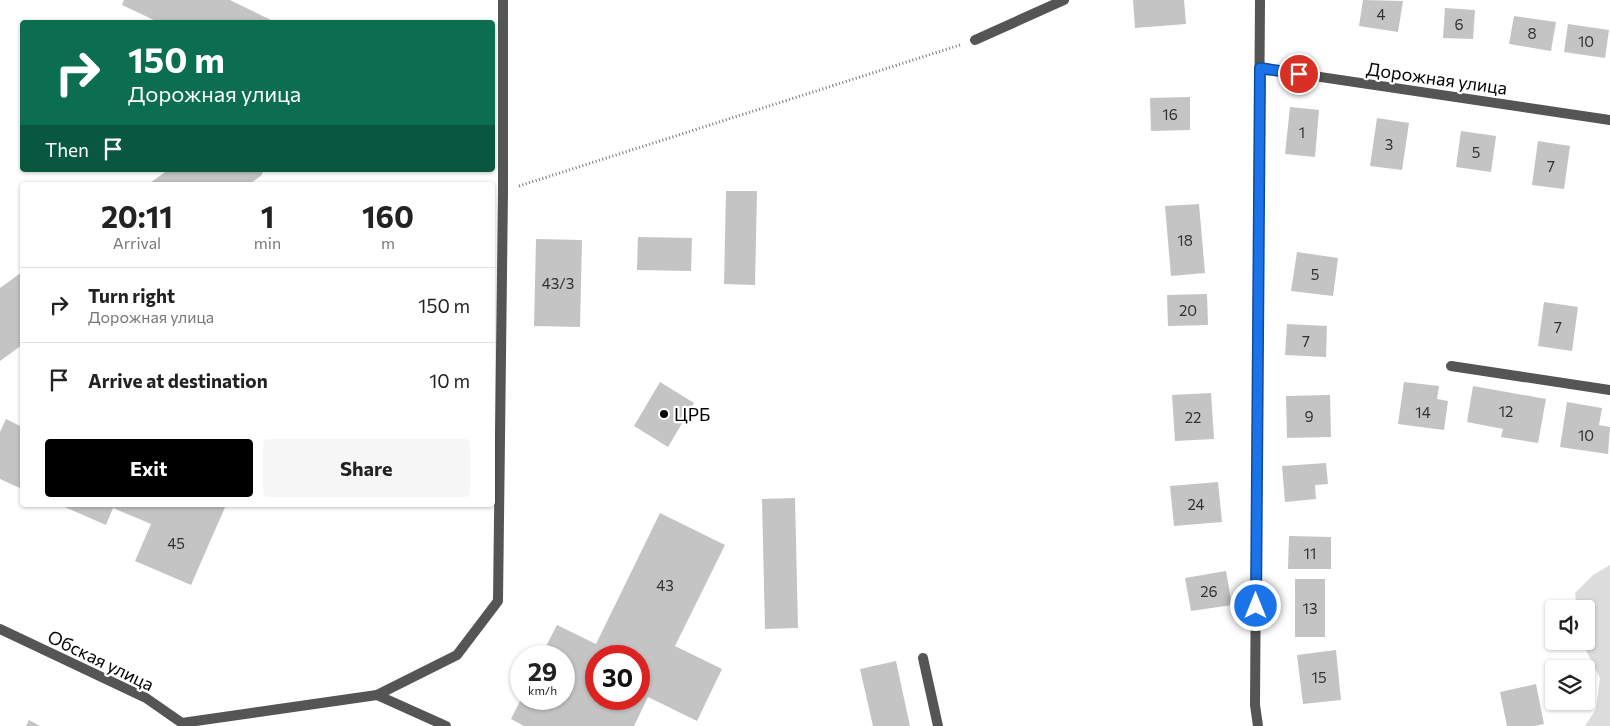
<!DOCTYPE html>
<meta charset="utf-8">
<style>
:root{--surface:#fff;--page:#f6f6f6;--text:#222;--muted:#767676;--line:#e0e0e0;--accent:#000}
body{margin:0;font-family:Commissioner,sans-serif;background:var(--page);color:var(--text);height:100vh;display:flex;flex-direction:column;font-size:19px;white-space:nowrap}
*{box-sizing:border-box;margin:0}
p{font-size:16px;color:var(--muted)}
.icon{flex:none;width:28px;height:28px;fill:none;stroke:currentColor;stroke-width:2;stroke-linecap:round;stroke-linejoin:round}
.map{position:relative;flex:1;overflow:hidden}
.side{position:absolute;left:20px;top:182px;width:475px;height:325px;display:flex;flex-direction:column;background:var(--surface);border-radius:5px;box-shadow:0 1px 4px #0004}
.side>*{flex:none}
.hud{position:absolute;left:20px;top:20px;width:475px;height:152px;border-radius:5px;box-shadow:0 1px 4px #0004;background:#0b6e4f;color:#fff;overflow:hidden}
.buttons{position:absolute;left:1545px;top:600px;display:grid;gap:10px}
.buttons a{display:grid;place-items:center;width:50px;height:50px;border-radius:5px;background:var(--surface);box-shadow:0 1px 4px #0004;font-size:25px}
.speed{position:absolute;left:510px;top:645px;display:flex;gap:10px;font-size:25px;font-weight:700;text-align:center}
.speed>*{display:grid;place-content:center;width:65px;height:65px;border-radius:50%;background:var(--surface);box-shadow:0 1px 4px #0004;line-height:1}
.speed small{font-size:12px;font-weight:400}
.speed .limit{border:8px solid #d22;background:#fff;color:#111}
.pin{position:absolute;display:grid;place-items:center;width:42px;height:42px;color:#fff;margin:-21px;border:2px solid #fff;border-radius:50%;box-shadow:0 1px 5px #0007}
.me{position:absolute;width:55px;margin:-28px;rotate:0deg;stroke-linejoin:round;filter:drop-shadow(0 0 4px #0008)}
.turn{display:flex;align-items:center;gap:18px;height:105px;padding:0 25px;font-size:22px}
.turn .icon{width:65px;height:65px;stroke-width:2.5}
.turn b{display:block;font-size:35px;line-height:42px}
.then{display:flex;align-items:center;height:48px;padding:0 25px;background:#0003;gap:10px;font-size:19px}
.eta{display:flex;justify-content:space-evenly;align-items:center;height:85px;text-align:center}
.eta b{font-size:30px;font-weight:700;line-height:35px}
.cta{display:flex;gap:10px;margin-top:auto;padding:10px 25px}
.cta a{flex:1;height:58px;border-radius:5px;background:var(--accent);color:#fff;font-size:20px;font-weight:700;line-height:58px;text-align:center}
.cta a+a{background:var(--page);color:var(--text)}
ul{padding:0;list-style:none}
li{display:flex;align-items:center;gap:15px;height:75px;padding:0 25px;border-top:1px solid var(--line)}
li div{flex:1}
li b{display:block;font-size:19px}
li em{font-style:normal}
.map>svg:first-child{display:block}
</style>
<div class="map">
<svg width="1610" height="726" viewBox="0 0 1610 726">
<rect width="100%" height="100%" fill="#fff"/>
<path fill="#dcdcdc" d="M1610,565v161h-25l11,-17 4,-31 -17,-34 -1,-3h4v-32h-9l-2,-16 18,-18z"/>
<g fill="#c4c4c4" fill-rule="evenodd">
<path d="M124,0h106l45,22h-117l-36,-17z"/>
<path d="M1133,0h51l2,24 -51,4z"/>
<path d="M1363,0l40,1 -5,31 -39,-6z"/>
<path d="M1445,8l30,2 -2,29 -30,-1z"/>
<path d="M1514,16l42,6 -5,29 -42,-7z"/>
<path d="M1568,24l41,6 -4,28 -41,-6z"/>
<path d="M1190,97v33l-39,1 -1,-33z"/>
<path d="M1290,107l29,3 -4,47 -30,-3z"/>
<path d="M1377,118l32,5 -7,47 -32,-4z"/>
<path d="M1461,131l35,5 -5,36 -35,-5z"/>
<path d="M1538,141l32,5 -6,43 -32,-4z"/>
<path d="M168,170h96l-3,6 -13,9h-101z"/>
<path d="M726,191h31l-2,94 -31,-1z"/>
<path d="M1199,204l6,69 -34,3 -6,-70z"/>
<path d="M638,237l54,1 -1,33 -54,-1z"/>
<path d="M536,239l46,1 -2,87 -46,-1z"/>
<path d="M1297,252l41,6 -5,38 -42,-5z"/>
<path d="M22,272v73l-22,16v-73z"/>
<path d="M1207,294l1,31 -40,1 -1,-31z"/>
<path d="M1544,302l34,5 -6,44 -34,-5z"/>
<path d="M1287,324l40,2 -1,31 -41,-2z"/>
<path d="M660,382l34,21 -26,44 -34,-21z"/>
<path d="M1404,382l35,4 -2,13 11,2 -4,29 -46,-6z"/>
<path d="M1473,386l73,13 -8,44 -37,-6 2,-8 -36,-7z"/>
<path d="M1211,393l3,46 -39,2 -3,-46z"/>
<path d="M1330,395l1,42 -44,1 -1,-42z"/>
<path d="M1567,402l35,6 -3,17 11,2 -2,27 -48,-7z"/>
<path d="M6,419l16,8v62l-22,-10v-47z"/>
<path d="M1326,463l2,21 -13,1 1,14 -31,3 -3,-36z"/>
<path d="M1218,482l4,40 -48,4 -4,-40z"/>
<path d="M795,498l3,130 -33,1 -3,-130z"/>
<path d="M60,505h94l6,2 1,-2h65l-35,80 -56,-24 16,-37 -38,-16 -7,17z"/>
<path d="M660,513l65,32 -50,101 47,23 -25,52 -49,-24 -14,29h-110l-13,-7 10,-20h43v-43h-23l16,-31 39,19zM596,656h43v43h-43z"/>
<path d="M1289,536l42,1v32h-43z"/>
<path d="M1226,571l6,34 -41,6 -6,-33z"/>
<rect x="1295" y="579" width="30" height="58"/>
<path d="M1336,650l5,50 -38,4 -6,-49z"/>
<path d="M896,661l14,65h-37l-13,-57z"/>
<path d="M1536,684l8,40 -10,2h-27l-7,-34z"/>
<path d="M29,720l11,6h-14z"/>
</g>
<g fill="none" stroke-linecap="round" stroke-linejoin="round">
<path stroke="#777" stroke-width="3" stroke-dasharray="1 2.5" stroke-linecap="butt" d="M519,186l441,-141"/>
<g stroke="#555" stroke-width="10">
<path d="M923,658l15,68"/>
<path d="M377,695l69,31"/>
</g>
<g stroke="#555" stroke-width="10">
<path d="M975,40l89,-40"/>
<path d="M1260,68l350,52"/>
<path d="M1451,366l159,24"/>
<path d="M182,723l195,-28 80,-40 41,-54 5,-410v-191"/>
<path d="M1258,726l-3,-21 5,-705"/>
</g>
<path stroke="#555" stroke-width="10" d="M0,629l146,69 36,25 2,3"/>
</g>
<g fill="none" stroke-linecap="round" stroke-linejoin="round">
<defs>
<path id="route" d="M1256,606l4,-538 39,6"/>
</defs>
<use href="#route" stroke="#114b97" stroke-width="12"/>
<use href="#route" stroke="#1a73e8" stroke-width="9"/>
</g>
<circle fill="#000" stroke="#fff" stroke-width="2" cx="664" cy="414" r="5"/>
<g text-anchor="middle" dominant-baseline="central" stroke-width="4.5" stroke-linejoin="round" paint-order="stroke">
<g font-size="15" fill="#313131">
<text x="1381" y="14">4</text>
<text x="1459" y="24">6</text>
<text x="1532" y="33">8</text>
<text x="1586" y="41">10</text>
<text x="1170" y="114">16</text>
<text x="1302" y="132">1</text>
<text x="1389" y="144">3</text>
<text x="1476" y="152">5</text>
<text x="1551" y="166">7</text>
<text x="1185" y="240">18</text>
<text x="1315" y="274">5</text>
<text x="558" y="283">43/3</text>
<text x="1188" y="310">20</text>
<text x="1558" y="327">7</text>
<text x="1306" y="341">7</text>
<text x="1506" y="411">12</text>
<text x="1423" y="412">14</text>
<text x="1309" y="416">9</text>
<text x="1193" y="417">22</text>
<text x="1586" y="435">10</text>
<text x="1196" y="504">24</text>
<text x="176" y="543">45</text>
<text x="1310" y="553">11</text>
<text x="665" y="585">43</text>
<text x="1209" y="591">26</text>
<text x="1310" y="608">13</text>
<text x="1319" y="677">15</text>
</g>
<g font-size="18" fill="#000" stroke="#fff">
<text transform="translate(1437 78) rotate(8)">Дорожная улица</text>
<text transform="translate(101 660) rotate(26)">Обская улица</text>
</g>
<g font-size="18" fill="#000" stroke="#fff" text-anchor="start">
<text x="674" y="414">ЦРБ</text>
</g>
</g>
</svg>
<div class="buttons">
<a><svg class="icon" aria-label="sound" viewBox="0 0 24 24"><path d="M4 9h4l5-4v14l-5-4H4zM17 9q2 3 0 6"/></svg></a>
<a><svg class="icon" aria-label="layers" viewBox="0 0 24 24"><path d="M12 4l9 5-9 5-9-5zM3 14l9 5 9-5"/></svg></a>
</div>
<div class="speed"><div>29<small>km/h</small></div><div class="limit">30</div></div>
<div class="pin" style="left:1299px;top:74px;background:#d93025"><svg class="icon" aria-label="arrive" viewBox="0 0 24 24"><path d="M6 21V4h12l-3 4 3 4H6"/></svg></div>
<svg class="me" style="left:1256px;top:606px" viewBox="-20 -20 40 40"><circle r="17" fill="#1a73e8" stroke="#fff" stroke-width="3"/><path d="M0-11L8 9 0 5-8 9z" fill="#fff"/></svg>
<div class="hud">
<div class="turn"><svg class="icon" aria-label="right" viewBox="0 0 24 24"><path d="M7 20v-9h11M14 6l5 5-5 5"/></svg><div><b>150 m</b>Дорожная улица</div></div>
<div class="then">Then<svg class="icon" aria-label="arrive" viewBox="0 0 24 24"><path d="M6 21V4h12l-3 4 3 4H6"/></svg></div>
</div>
<section class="side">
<div class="eta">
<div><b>20:11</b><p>Arrival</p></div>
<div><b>1</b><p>min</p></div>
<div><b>160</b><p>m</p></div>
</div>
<ul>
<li><svg class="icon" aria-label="right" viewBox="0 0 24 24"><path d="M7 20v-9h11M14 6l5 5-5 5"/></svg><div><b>Turn right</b><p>Дорожная улица</p></div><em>150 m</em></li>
<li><svg class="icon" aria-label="arrive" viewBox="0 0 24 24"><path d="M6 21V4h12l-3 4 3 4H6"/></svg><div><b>Arrive at destination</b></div><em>10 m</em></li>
</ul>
<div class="cta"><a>Exit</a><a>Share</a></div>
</section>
</div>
